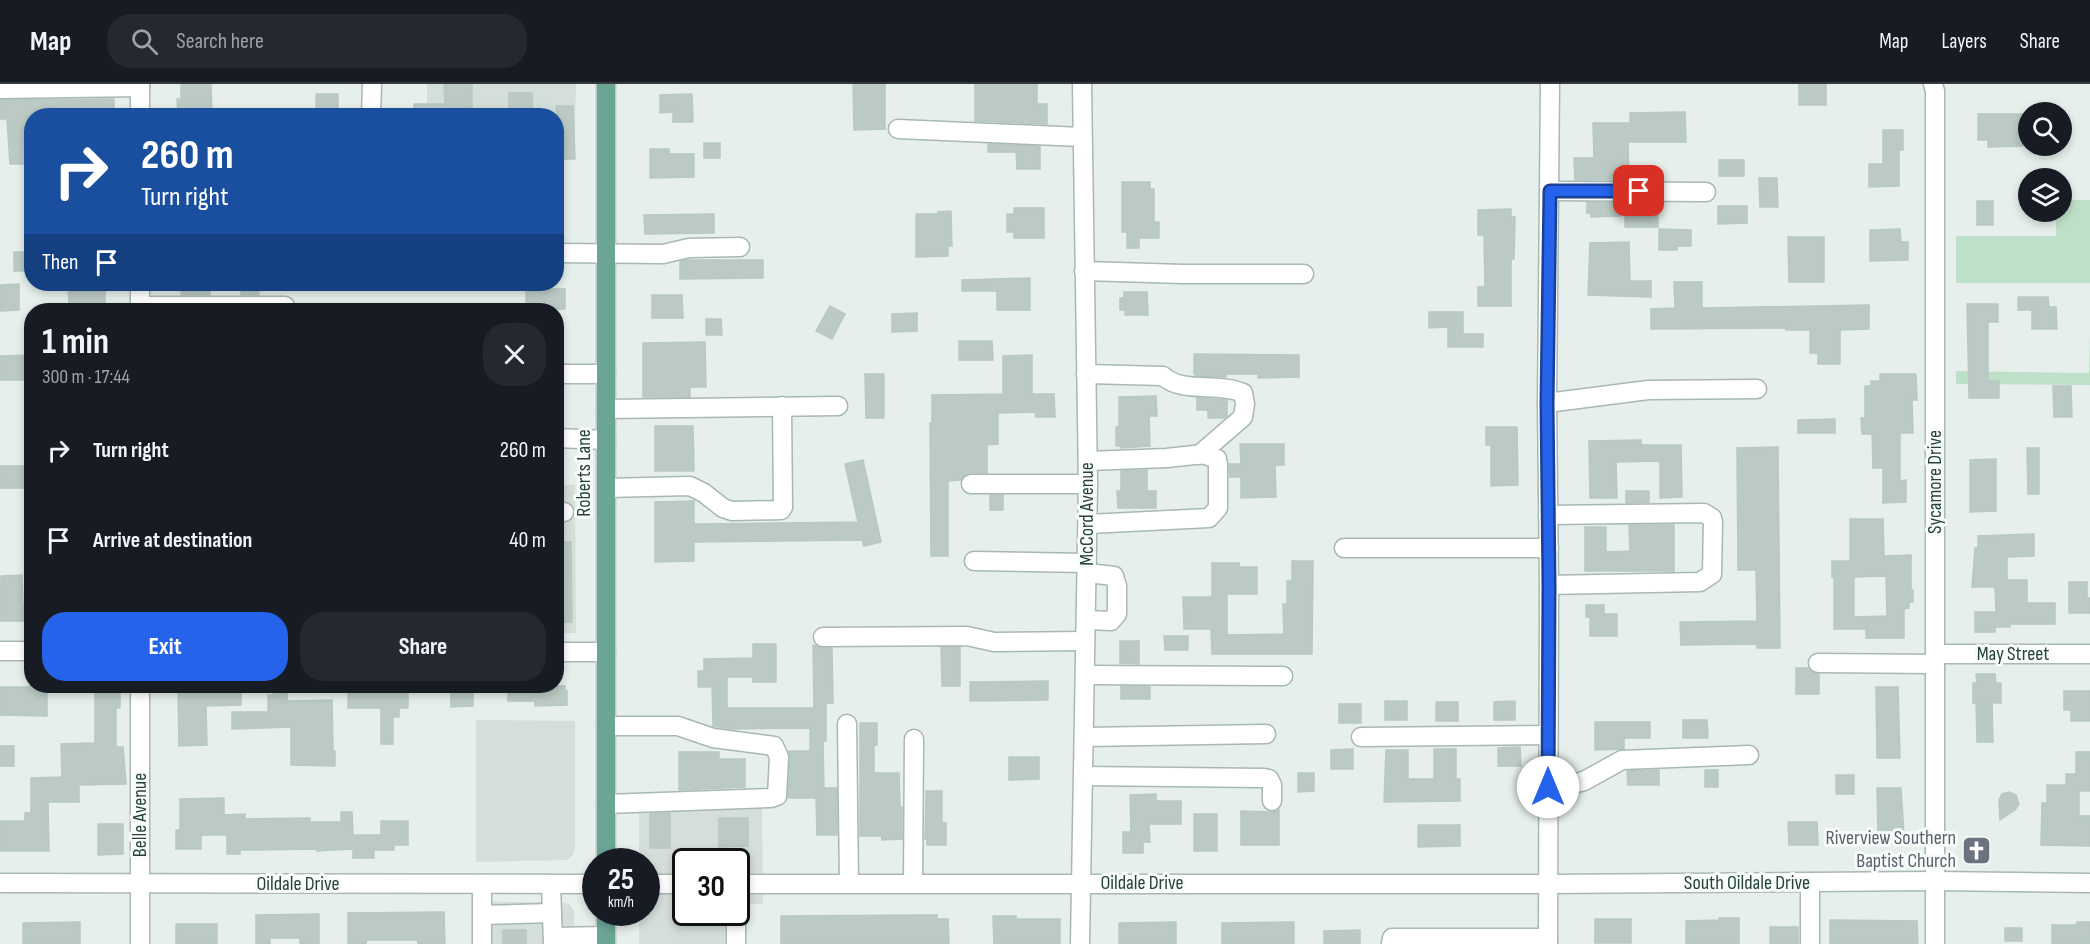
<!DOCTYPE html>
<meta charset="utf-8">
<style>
:root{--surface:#171b24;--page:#242831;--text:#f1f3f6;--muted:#9ea1a6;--line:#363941;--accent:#2563eb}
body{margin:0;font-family:"Sofia Sans Condensed",sans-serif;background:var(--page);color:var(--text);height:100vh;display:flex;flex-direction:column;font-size:22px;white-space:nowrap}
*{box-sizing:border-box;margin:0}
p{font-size:20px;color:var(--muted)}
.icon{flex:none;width:33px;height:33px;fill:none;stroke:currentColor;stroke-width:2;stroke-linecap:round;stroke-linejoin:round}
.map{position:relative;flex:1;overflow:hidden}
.side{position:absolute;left:24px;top:219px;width:540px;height:390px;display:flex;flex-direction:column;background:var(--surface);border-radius:24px;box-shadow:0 3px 9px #0003}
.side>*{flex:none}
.hud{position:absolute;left:24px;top:24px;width:540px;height:183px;border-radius:24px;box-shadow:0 3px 9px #0003;background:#1a4fa0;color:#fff;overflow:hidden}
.tools{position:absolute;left:2018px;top:18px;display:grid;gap:12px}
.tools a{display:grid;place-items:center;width:54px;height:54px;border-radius:50%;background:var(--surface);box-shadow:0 3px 9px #0003;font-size:30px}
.speed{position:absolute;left:582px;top:764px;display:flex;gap:12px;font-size:30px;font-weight:700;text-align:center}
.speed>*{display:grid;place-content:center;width:78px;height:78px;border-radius:50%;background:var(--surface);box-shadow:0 3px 9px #0003;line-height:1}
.speed small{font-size:15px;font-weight:400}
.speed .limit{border:3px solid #111;border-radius:9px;background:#fff;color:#111}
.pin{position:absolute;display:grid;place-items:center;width:51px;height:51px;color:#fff;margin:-26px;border-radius:12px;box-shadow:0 3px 9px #0006}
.me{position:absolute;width:66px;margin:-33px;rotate:0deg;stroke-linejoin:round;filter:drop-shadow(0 0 4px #0008)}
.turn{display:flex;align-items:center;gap:21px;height:126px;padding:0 18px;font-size:27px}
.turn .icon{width:78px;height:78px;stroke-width:2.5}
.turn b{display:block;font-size:42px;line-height:51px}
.then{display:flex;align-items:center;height:57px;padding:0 18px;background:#0003;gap:12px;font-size:22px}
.round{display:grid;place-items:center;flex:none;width:63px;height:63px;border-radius:24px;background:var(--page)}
.head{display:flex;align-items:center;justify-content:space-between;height:102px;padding:0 18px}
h1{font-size:36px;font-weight:700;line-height:45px}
.action{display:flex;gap:12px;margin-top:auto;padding:12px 18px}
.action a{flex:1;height:69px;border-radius:24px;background:var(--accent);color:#fff;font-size:24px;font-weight:700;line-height:69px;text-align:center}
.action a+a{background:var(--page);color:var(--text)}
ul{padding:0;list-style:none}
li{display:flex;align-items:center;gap:18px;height:90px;padding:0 18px}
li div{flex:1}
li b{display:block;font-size:22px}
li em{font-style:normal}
header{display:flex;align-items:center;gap:36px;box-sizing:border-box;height:84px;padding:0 30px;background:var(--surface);border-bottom:2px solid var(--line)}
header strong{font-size:28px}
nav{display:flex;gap:33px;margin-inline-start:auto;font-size:21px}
.search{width:420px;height:54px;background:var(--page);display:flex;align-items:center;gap:15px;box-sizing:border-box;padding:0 21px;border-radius:24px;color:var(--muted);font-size:22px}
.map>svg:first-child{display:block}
</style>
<header>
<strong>Map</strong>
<div class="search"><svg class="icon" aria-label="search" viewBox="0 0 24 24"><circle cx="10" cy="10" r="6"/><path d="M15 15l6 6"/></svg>Search here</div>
<nav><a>Map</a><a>Layers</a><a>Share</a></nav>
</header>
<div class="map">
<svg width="2090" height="860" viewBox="0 0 2090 860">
<rect width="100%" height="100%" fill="#e6efeb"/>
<g fill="#d4dfda">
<path d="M427,0h149l-1,49h-18l-1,-17h-129z"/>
<path d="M556,401h19l1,148h-19z"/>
<path d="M476,636l99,1v126l-2,8 -6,5 -91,2z"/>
<path d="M762,725l1,95h-26l-1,-43h-50v51h39v32h-86v-32h7v-51h-7v-51z"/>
<path d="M491,818h70l8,2 5,7 1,33h-84z"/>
</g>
<g fill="#bfe0c8">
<path d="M2061,116h29v83h-134v-47h100v-24h5z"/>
<path d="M2090,251v50l-134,-1v-13l133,2z"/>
</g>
<g fill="#bbcac4" stroke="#b8c9c2" stroke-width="1.5" fill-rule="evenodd">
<path d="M181,0h30l1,32h-34l-1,-17h4z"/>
<path d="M444,0h28v32h-58v-12h31z"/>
<path d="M853,0h32v45l-31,1z"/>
<path d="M975,0h62v20h10v20l-72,-3z"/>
<rect x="1799" y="0" width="27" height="21"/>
<path d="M509,9h23l1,23h-24z"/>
<rect x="316" y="10" width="22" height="22"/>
<path d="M692,10l1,28h-20v-10l-13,1v-18z"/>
<path d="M114,15v15l-82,2v30h-9v18h-13l-3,-45h-7v-19z"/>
<path d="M556,22h17l2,53h-15z"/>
<path d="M1685,28l1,30h-58l1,38h-54l-1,-22h20l-1,-35h37v-10z"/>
<path d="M1978,30h44l1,32 -35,1v-7h-10z"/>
<path d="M1883,46h20v20h-4v36l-30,1v-23h14z"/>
<rect x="704" y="59" width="16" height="15"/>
<path d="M988,60l52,2v23h-23l-1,-17h-28z"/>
<path d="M650,65h19v5h25v23l-44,1z"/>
<rect x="1719" y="76" width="25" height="16"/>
<path d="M1759,94h18l1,29h-18z"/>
<path d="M1122,98h28v7h4v33h5v16h-20v10h-12v-16h-5z"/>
<rect x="1977" y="117" width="16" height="24"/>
<path d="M1587,118l33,1v13l-29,1v-4h-4z"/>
<path d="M1718,122h29v17l-29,1z"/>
<path d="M1014,124h30v30h-30v-6h-7v-18h7z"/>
<path d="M1511,125v8h4l-1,42h-3v47h-33v-19h7l-1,-52h-6v-25z"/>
<path d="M1625,126h15v4h18v13h-33z"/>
<path d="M951,127l1,35h-4v10l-32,1v-43h22v-2z"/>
<path d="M714,130v19l-69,1 -1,-19z"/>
<path d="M1659,145l32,1v16h-14v4h-18z"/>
<path d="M1900,145l1,13h7v18l-38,1v-31z"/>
<path d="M1788,153h36v45h-35z"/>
<path d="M1629,158l1,39h21v16l-63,-2 2,-52z"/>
<rect x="14" y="168" width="18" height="19"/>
<path d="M685,176h78v18l-83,1v-17z"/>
<path d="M1030,194v32h-33v-19h-35v-11z"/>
<path d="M1674,198h28v26l167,-3v24l-29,1v34h-22v-11h-8v-23h-24v-2l-135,1v-20l24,-1z"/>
<path d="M19,200v26l-19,1v-26z"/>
<rect x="181" y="200" width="29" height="11"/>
<rect x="241" y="200" width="18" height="11"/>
<path d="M68,203h37v17h-36z"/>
<rect x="526" y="205" width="39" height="20"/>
<path d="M1124,208h23l1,23h-23v-5h-5v-12h4z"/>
<path d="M652,211h30l1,23h-31z"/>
<path d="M2018,213h30l1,10h7l1,22h-25v-19h-14z"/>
<path d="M1967,220h31v18h-10v59h11v17h-30z"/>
<path d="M830,222l15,8 -13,25 -16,-8z"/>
<path d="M1429,228h34v22h20v13h-35v-20l-19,1z"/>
<path d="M917,229v18l-25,1v-18z"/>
<path d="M706,235h15l1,16h-16z"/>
<path d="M959,257h33l1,19h-34z"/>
<path d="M705,258l1,45h-16v10h-47v-54z"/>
<path d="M1194,270l105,1v22l-41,1v-4h-32v3l-29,-1 -3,-2z"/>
<path d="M32,271v25h-32v-24z"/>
<path d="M1032,271v39h22l1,23h-19l-1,-5 -37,1v31l-11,1v28h-17l-5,2 -4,5 -13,1v75h-17l-1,-133h2v-28l71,-1v-38z"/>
<path d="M865,290h19v44h-18z"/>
<path d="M1880,290h36l1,26h-5l1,33h-13v48l6,-1v22l-23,1v-35h-10l-1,-34h-10l-1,-16h4v-32h6v-5h9z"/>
<path d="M2053,302h18l1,31h-18z"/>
<path d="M1156,312l1,20h-8l1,30 -29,2 -1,-2h-4v-19h3v-30z"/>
<path d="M1197,314l30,2v16l-3,2h-16v-8h-11z"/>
<path d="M1835,335v14h-37v-13z"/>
<path d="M655,342h38l1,45h-39z"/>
<path d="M1486,343h31l1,58 -27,1v-41h-5z"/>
<path d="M1641,356v5h40l1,52 -22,1v-37l-44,1 1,36h-27l-1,-57z"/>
<path d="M1240,360h44v21h-9l1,32 -35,1v-21h-11l-1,-13h12z"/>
<path d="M1778,363l2,201h-23v-4l-76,1 -1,-23 77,-1 -1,-51h-18l-1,-122z"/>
<path d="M2027,364h12v46h-11z"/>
<path d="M1996,375v52l-26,1v-52z"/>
<path d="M863,376l18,82 -17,4 -2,-6 -168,2v19l-39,1v-60l39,-1v23l164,-2 -13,-58z"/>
<rect x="0" y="382" width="32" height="22"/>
<path d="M1147,386v21h9v17h-38l-1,-17h4v-20z"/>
<path d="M1626,407h23v11l-23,1z"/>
<rect x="990" y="411" width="13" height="15"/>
<path d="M1850,435h33l1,37 27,-1v35h2v12h-4v6l-5,1v29h-38v-9h-32v-52h-2v-16h18zM1886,492l1,40 -33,1v-40z"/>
<path d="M1629,441h45v46h-89v-44h21v25l24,-1z"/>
<path d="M2034,450v22l-27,1v23h20v23h28v21h-45v3h-15v5h-20v-20h21l-1,-25h-23l3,-39h3v-12z"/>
<path d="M556,458h15l1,80h-16z"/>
<path d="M1292,477h21l-1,93h-100l-1,-25h-27l-1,-32h29v-34h27v4h18v27h-30v41l57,-1 -1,-30h4v-23h5z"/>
<path d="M22,491l1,31h9v15h-32l1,-45z"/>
<path d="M2069,498h18v16h3v15h-21z"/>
<path d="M1586,521h18v9h13v22h-27v-19h-4z"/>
<path d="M1164,552h24v14h-23z"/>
<path d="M1120,557h19v23l-19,-1z"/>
<path d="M753,560h23v38h-23v-5h-26v31h87l-1,-63 9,3h10l1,55h-7v38h-3l1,47h13v47h-20l-1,-37h-28l2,-40 -1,-7h21v-23l-79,1 -18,-3 -1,-39h-14v-16h6v-12l49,-1z"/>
<path d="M941,563h19v39h-18z"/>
<path d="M1796,584h12l5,5 6,1v20h-23z"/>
<path d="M1976,590h19l1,9h5v20h-9l1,39h-16l-1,-39h-3v-20h4z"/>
<path d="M1048,597v19l-78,1v-19z"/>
<path d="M29,602h18v30l-47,-1v-28h29z"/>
<path d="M95,602h25v22h-4v39h7l3,37 -47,1v17h-31l1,49h-49v-30h25v-8h6v-35l31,-1 -1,-33 34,-1z"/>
<path d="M178,602l63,2v17l-35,1 1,39 -28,1z"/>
<path d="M408,602v22h-9v9h-6v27h-12v-36h-33v-21z"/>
<path d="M451,602h22v20l-22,1z"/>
<path d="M508,602h57v5h2v14l-32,1v-5h-27z"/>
<path d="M1121,602l29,1v12h-29z"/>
<path d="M1876,603h22l2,71h-23z"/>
<path d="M273,604h14v13l45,-1 1,51h2v15l-44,-1v-38l-59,2v-17h36v-17h5z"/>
<path d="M2064,607h26v30h-19v-11h-7z"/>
<rect x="1385" y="617" width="22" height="19"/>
<path d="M1515,617v19h-21v-18z"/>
<rect x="1436" y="618" width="22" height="19"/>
<rect x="1339" y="620" width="22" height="19"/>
<path d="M1683,636h24l1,18h-25z"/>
<path d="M1595,638h55v16h-26v11l-29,1z"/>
<path d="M860,639h17v22h-3v28h25l1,34h2v32l-20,1v-4h-22z"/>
<rect x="0" y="662" width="14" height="20"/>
<path d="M1520,663l1,19h-23v-18z"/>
<path d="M1353,665v20h-22v-19z"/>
<path d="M1434,665h22v30h4v22l-76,1 2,-52h22v29h26z"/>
<path d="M679,668h40v7h26v28l-66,3z"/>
<path d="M2076,668h14v39h-11v25h11v30l-49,-1 1,-42h5v-18h19v-11h10z"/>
<path d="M1009,673h30v22l-30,1z"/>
<path d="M1659,686v15h-31l-1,-14z"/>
<rect x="1705" y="686" width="13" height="17"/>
<path d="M1298,689h16v18l-16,1z"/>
<rect x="1836" y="691" width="18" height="19"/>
<path d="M1877,704h24l3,47 -26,1z"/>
<path d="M926,707h16v32h4v22h-19v-6h-2z"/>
<path d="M2009,708l7,3 3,9 -4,6 -15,10 -1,-20 3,-6z"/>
<path d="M1156,710v7h25v23h-32l1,18h-7v11h-20v-21h8l-1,-37z"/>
<path d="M224,714v17l21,-1v5l65,-1v4h31v-10h11l1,23h28v-14h27v24h-14v5h-20v8h-21v-9l-36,2v-2l-72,1h-5v4h-13v-19h-26v14h-25v-19h4v-31z"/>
<path d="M1279,726v35h-38v-34l32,1z"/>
<path d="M670,729v35h-20v-34z"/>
<rect x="1194" y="730" width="23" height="37"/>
<path d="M719,734h29v28l-29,1z"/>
<path d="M1788,738h29l1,23h-29z"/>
<path d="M98,740h25v30l-25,1z"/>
<path d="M1418,741h42v21l-42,1z"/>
<path d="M444,828l1,32h-27v-4h-52v4h-18v-31z"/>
<path d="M319,830v30h-19v-6h-30v6h-14v-29z"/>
<path d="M924,831h13v4h11l1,25h-168v-28z"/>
<path d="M993,832h23v3h44v25h-66z"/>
<path d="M1719,834h20v26h-53v-23l33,-1z"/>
<rect x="1595" y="835" width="36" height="24"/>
<path d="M1830,836l87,1 1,23h-88z"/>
<path d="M80,838v22h-57v-21z"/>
<path d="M1176,838v22h-57v-21z"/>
<path d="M1294,838v22h-72v-21z"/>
<path d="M2077,838h13v22h-38v-19h25z"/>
<rect x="176" y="840" width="41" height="20"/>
<rect x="1770" y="843" width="28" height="17"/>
<rect x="2005" y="844" width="17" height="13"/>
<rect x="503" y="846" width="23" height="14"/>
<path d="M1360,846v14h-36v-13z"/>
</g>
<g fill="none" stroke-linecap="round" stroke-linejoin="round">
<defs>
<g id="minor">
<path d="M140,0v32"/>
<path d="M1933,0l2,7v853"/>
<path d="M0,5l140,-2"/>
<path d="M371,32l1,-32"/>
<path d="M898,45l184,8"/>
<path d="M1550,107l156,1"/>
<path d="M556,169l107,1 26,-6 51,-1"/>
<path d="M1084,187l99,3h121"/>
<path d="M140,200v26"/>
<path d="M140,222h145"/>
<path d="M556,290h50"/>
<path d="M1086,290l77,2c20,18 54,6 80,17l2,11 -2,13 -44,38"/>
<path d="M1547,319l101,-13 109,-1"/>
<path d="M606,325l232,-3"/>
<path d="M556,354l50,2"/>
<path d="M1088,377l79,-3 36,-4 14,5 1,6v43l-9,10 -121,6"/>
<path d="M971,400h117"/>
<path d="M606,404l84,-2 14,7 19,15 9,3 49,-1 2,-3 -1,-101"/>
<path d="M556,428h8"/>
<path d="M1548,431l156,-2 8,5 1,4 -1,52 -12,8 -151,3"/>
<path d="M1344,464h205"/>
<path d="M974,477l113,2"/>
<path d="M1086,536l25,1 6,-7v-28l-3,-10 -27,-3"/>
<path d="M823,553l144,-1 27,6 91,-1"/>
<path d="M0,567h32"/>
<path d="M556,568h50"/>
<path d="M1935,570h155"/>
<path d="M1818,579l117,1"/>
<path d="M1085,591l198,1"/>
<path d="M140,602v258"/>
<path d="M847,640l2,159"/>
<path d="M606,642h72l35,12 61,8 5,11 -2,39 -6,2 -165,6"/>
<path d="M1084,653l182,-3"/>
<path d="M1361,653l187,-2"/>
<path d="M1083,692l181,2 5,1 3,6v16"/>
<path d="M1548,703l25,-3 11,-3 38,-21 127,-5"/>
<path d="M1810,798v62"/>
<path d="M0,799l596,1"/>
<path d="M913,799l1,-144"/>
<path d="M551,800l2,60"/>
<path d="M646,800h40"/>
<path d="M736,800h812l387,-3 155,2"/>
<path d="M736,828v32"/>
<path d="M482,831l70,-2"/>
<path d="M553,853l53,-1"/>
<path d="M482,860v-60"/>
<path d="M1080,860l8,-460 -6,-400"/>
<path d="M1391,860l1,-6h156"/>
<path d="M1548,860l1,-359 -2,-182 3,-319"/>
</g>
<g id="major">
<path d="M606,0v777"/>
<path d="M606,828v32"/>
</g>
</defs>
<use href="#minor" stroke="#a8b8b2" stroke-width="21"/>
<use href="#major" stroke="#c2cac8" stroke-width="21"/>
<use href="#minor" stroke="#fff" stroke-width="18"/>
<use href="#major" stroke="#6aa596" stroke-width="18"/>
</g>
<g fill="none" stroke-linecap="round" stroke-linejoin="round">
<defs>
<path id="route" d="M1548,703l1,-202 -2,-182 3,-212h89"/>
</defs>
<use href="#route" stroke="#184099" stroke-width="15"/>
<use href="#route" stroke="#2563eb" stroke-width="10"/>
</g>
<defs>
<symbol id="church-square" viewBox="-11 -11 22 22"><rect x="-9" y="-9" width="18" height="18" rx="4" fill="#6b7280" stroke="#f7fbf9"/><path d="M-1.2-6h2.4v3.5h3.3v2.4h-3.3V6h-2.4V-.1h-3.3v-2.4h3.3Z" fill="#fff"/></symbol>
</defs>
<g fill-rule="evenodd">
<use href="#church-square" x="1960" y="750" width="33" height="33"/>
</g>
<g text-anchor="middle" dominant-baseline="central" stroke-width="6" stroke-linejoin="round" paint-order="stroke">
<g font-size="20" fill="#24423a" stroke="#f7fbf9">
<text transform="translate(584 389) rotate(-90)">Roberts Lane</text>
<text transform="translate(1935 398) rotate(-90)">Sycamore Drive</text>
<text transform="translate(1087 430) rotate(-90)">McCord Avenue</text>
<text x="2013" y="570">May Street</text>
<text transform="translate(140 731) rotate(-90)">Belle Avenue</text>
<text x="1142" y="799">Oildale Drive</text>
<text x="1747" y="799">South Oildale Drive</text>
<text x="298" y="800">Oildale Drive</text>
</g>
<g font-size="20" fill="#5b616d" stroke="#f7fbf9" text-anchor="end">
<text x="1956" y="754">Riverview Southern<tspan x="1956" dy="23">Baptist Church</tspan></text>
</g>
</g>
</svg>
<div class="tools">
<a><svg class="icon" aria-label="search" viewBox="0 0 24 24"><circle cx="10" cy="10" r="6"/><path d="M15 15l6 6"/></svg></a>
<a><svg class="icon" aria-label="layers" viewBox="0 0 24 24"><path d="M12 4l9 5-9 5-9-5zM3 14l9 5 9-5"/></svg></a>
</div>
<div class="speed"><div>25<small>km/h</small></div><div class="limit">30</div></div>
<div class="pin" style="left:1639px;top:107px;background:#d93025"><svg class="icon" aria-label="arrive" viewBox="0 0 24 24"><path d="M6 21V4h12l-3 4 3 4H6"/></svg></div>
<svg class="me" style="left:1548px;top:703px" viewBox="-20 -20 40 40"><circle r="19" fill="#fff"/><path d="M0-13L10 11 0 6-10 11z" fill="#2563eb"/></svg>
<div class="hud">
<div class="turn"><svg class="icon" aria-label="right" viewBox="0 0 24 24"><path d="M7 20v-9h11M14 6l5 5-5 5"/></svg><div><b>260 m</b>Turn right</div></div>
<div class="then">Then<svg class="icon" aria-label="arrive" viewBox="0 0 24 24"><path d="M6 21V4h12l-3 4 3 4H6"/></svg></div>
</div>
<section class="side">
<div class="head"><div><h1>1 min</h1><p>300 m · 17:44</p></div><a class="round"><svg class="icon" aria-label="close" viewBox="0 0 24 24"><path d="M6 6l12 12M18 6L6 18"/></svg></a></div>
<ul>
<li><svg class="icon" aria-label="right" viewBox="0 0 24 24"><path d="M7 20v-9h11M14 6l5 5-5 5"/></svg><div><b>Turn right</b></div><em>260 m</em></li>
<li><svg class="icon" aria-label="arrive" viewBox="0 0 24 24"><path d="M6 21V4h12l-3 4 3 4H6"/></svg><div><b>Arrive at destination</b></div><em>40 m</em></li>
</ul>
<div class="action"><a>Exit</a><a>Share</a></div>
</section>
</div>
